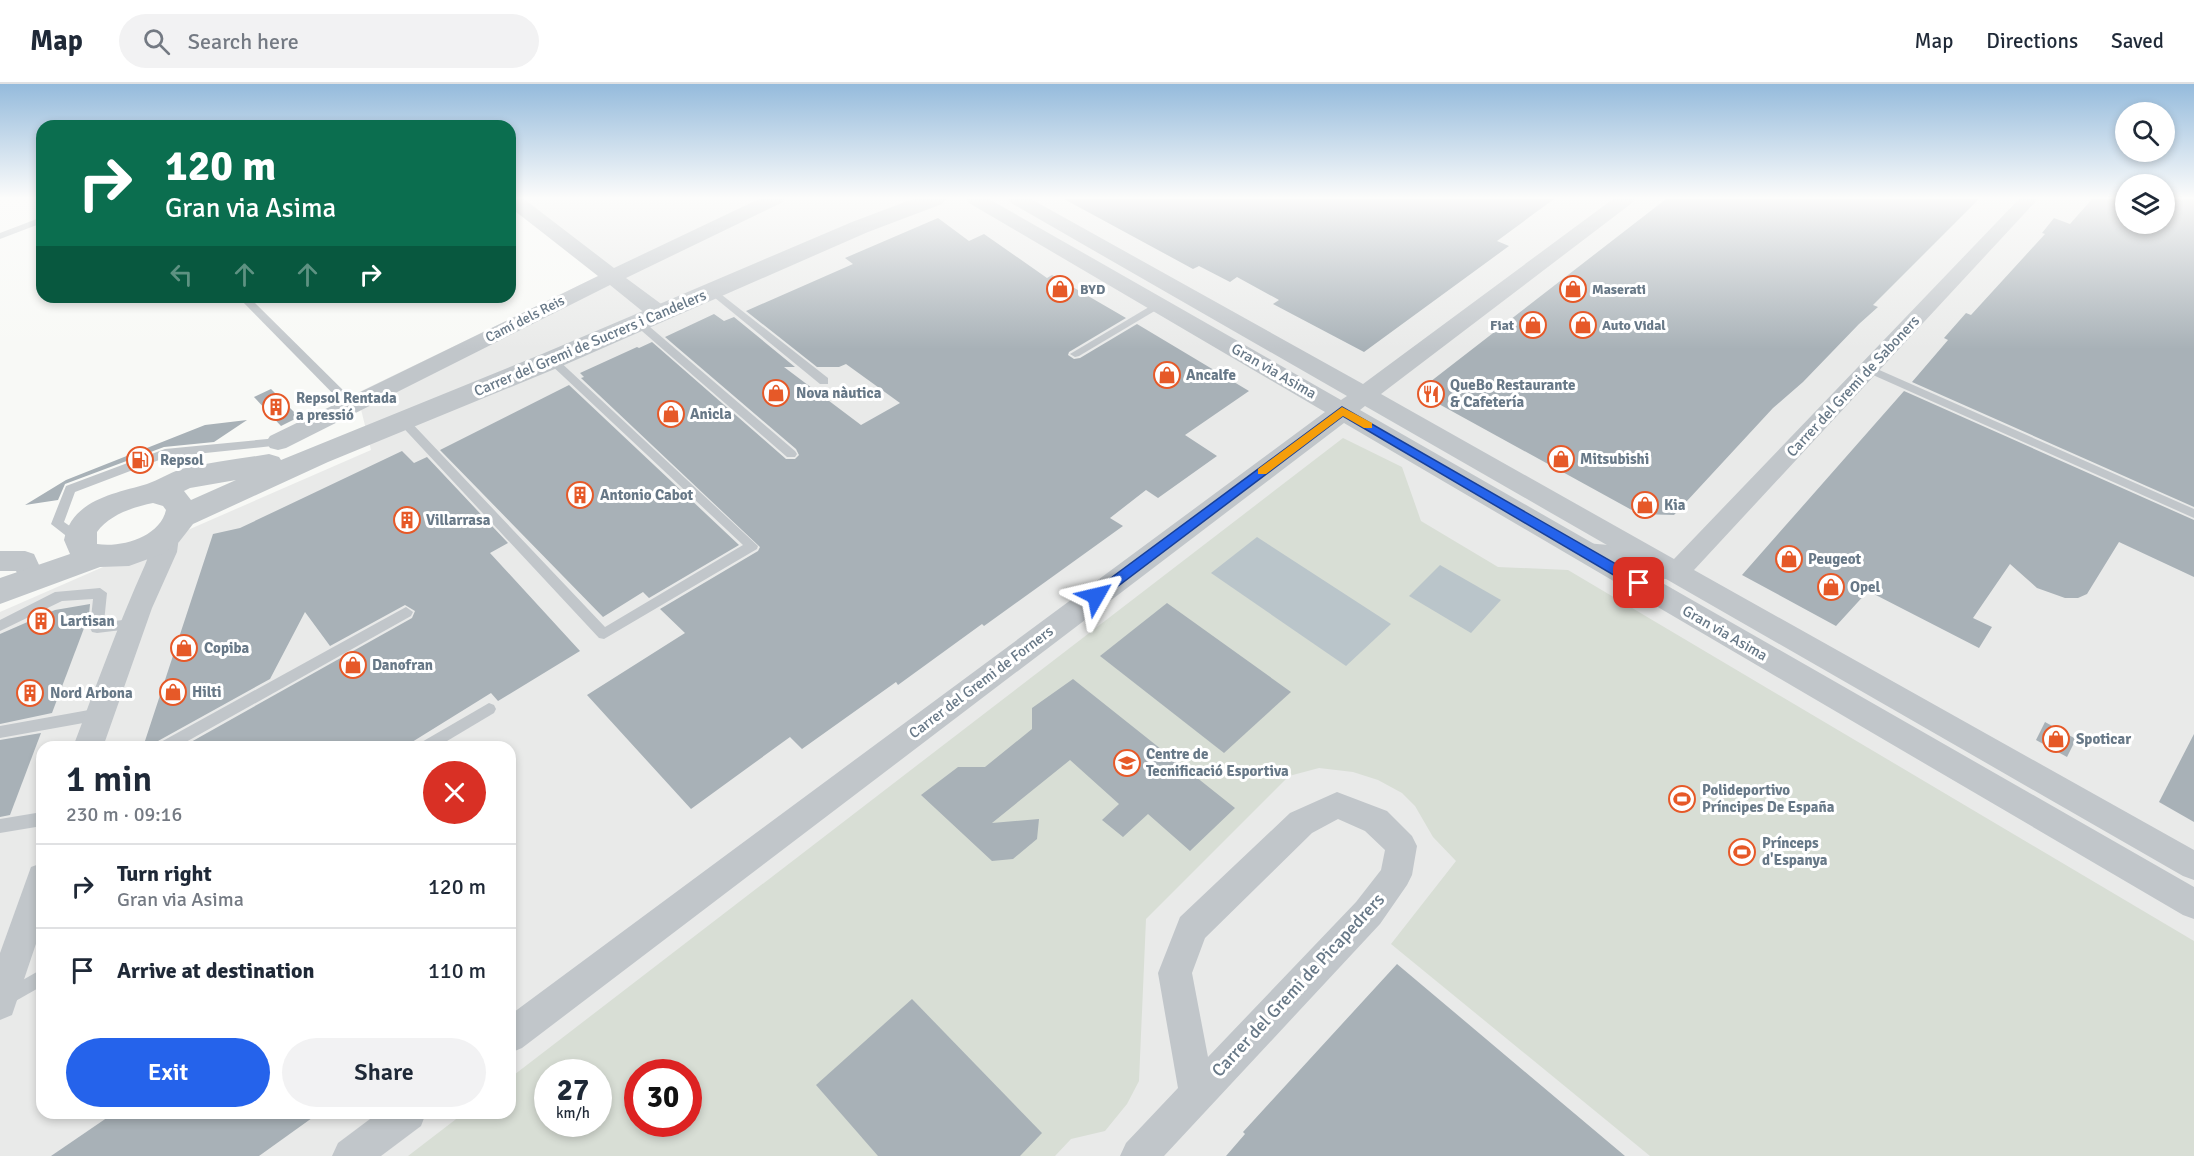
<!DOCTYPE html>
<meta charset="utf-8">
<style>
:root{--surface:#fff;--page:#f2f2f3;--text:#1f2937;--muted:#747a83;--line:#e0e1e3;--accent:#2563eb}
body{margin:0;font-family:Signika,sans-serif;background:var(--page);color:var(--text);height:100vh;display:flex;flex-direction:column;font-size:22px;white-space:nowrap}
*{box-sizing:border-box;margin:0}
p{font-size:20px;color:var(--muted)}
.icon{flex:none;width:33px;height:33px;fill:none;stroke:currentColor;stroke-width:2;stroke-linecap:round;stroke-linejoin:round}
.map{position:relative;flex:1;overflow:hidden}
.drawer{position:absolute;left:36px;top:657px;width:480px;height:378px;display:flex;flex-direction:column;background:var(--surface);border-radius:18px;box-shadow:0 3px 9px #0003}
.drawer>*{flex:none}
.hud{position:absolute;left:36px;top:36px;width:480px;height:183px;border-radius:18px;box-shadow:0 3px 9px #0003;background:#0b6e4f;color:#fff;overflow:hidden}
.fabs{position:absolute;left:2115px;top:18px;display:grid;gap:12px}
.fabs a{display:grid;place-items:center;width:60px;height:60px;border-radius:50%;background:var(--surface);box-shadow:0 3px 9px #0003;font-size:30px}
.speed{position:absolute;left:534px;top:975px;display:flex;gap:12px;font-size:30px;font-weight:700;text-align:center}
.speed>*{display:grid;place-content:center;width:78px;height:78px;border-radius:50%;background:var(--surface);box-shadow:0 3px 9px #0003;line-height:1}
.speed small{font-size:15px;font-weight:400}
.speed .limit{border:9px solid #d22;background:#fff;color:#111}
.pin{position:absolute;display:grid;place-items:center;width:51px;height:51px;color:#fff;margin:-26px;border-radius:12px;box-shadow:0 3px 9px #0006}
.me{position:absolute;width:66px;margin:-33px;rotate:53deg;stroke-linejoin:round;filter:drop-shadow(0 0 4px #0008)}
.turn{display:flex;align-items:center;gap:21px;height:126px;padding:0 30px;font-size:27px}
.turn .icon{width:78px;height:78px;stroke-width:2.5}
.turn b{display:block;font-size:42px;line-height:51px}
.lanes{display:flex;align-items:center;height:57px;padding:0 30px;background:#0003;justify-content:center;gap:30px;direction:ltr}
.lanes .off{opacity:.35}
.round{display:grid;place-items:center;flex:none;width:63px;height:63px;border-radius:32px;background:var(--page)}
.head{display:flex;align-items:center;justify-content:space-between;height:102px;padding:0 30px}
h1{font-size:36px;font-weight:600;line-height:45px}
.primary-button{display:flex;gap:12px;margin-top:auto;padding:12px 30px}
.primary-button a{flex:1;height:69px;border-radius:36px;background:var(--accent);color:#fff;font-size:24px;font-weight:600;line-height:69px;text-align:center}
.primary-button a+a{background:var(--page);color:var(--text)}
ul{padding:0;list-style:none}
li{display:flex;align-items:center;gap:18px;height:84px;padding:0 30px;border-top:2px solid var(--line)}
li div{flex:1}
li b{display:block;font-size:22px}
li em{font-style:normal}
header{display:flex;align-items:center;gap:36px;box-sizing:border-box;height:84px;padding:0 30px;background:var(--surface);border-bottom:2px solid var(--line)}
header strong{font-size:28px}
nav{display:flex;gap:33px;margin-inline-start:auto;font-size:21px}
.search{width:420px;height:54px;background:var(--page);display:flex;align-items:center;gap:15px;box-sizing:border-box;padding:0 21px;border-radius:33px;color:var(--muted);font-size:22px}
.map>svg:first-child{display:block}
</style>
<header>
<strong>Map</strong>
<div class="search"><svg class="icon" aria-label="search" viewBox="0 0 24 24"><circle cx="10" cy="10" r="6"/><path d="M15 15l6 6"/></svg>Search here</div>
<nav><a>Map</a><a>Directions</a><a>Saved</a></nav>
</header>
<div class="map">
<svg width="2194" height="1072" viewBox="0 0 2194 1072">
<rect width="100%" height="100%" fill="#f8f9f6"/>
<path fill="#e9eae9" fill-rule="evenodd" d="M527,115h1598l1,25h38l1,-25h29v957h-2194v-544l371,-162 -14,-57 244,-118 -91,-67v-2zM42,663h468v366h-468zM548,988h50v52h-50zM638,988h50v52h-50z"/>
<path fill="#d8ded5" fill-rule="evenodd" d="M1343,354l59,29 19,54 77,46 70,3 626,371v215h-544l-259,-212 65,-83 -23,-24 -18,-31 -13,-13 -24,-13 -25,-8 -34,-4 -30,8 -143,143 -7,162 -12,23 -22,27 -34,8 -16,17h-647l56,-43h46v-35zM548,988h50v52h-50zM638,988h50v52h-50z"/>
<g fill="#bac5ca">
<path d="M1257,453l134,87 -45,42 -135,-93z"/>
<path d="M1440,481l61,35 -30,33 -62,-37z"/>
</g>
<g fill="#a8b1b7">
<path d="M1064,115h490l-57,42 12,5 -145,106 -91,-48 6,-4 -42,-23 -7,5 -31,-16 -6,3z"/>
<path d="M1666,115h313l-106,106 5,2 -19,17 -56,58 -30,26 -99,107 -35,-1 -222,-122z"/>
<path d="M2092,115h34v25h38v-25h30v308l-282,-125 36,-42 -4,-2 22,-25 5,2 74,-81 -3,-1 12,-15 16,6z"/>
<path d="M938,134l31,23 15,-7 63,44 5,-3 74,43 -57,34 -1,3 6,4 6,-1 57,-34 112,67 -64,44 32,21 -59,42 -12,-8 -36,28 13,8 -139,100 -2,-2 -84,61 -2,-3 -94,67 -12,-12 -99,72 -104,-114 98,-62 -25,-24 98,-58 2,-4 -179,-169 3,-1 -4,-4 57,-26 2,1 13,-6 134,117h9l4,-4 -3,-6 -131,-112 49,-23 10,7 10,-4 61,50h-11l77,58 39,-22 -54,-39 -7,3h-22l-71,-56 107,-47 -8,-6z"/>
<path d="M569,301l170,160 -90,53 -6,-6 -40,25 -163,-167z"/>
<path d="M271,305l28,28 -18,9 -27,-29z"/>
<path d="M1904,307l290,129v57l-75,-35 -32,52 -9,4h-13l-28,-10 -27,-24 -37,54 19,9 -13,21 -111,-57 -32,35 -94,-51z"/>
<path d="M247,336l-33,22 -50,5 -99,37 -7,16 -33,5 41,-25 139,-55z"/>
<path d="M402,367l12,12 13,-6 81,86 -18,10 90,98 -82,50 -7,-8 -87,54h-222l230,-129 3,-7 -10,-6 -75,41 -25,-34 -35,67 -112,62 -3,6h-12l70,-213 27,-6z"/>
<path d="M1167,519l124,89 -67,61 -124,-97z"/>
<path d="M90,520l-1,11 -37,98 -52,11v-90l55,-24z"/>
<path d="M1073,595l162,129 -45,43 -42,-37 -25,23 -21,-17 17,-16 -49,-44 -78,63 47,-4 -2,20 -24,20 -21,2 -71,-66 37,-28h27l47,-38v-21z"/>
<path d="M2045,638l31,17 -9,18 -31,-17z"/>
<path d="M41,649l-31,82 -10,2v-77z"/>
<path d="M2194,650v88l-35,-20z"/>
<path d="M1397,880l228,192h-399l19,-22 -2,-2z"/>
<path d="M912,915l130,134 -22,23h-142l-62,-71z"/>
<path d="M114,1029h205l-60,43h-208z"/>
</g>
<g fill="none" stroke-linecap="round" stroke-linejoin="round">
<g fill="#c1c6ca" fill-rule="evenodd">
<path d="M42,133v6l-42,16v-6z"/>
<path d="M713,204l115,90v6h-8l-111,-91 -1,-2z"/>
<path d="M238,213h11l107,106v6h-8z"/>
<path d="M1159,217l4,1v4l-84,50 -4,1 -5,-3z"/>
<path d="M639,236l4,1 152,130 2,3 -2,3h-8l-152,-132v-4z"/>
<path d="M552,273l4,1 202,188 -1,3 -153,90 -5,-1 -203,-218 6,-4 4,1 199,210 138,-82 -195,-183v-4z"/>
<path d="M1868,281l326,144v9l-330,-147 -2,-2z"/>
<path d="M278,354l6,4 -2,3 -115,12 -92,35 -11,30 20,14 1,3 -1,3h-10l-23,-18 15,-38 99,-37z"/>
<path d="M1585,459l24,2 45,25 22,-2 7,5 -7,5 -24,2 -50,-27 -22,-2 -1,-3 1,-3z"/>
<path d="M100,504l7,5 -3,29 29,-3 5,1 2,4 -2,4 -41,5 -5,-1 -2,-4 3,-29 -31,2 -62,30v-11l55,-28z"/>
<path d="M406,523l7,5 -2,4 -234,131h-20l2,-4z"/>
<path d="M489,619l5,2 2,4 -2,4 -57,34h-19l2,-4z"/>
<path d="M100,624l5,2 2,4 -2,4 -5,2 -100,18v-12z"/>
<path d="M42,728v14l-42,7v-14z"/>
<path d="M42,885v17l-37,21 -5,-2v-12z"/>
</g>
<g fill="#c1c6ca" fill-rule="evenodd">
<path d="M510,115h14l90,69 145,-69h25l-3,4 -155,75 42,31 3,5 -3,5 -8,1 -8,-1 -42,-34 -324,163 -8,2 -8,-2 -4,-6 4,-6 328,-160 -88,-69z"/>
<path d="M967,115h22l352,201 6,-4 -336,-193 -3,-4h23l332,185 250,-185h21l-2,4 -251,191 293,165 345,-360h19l-344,371 500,280v30l-11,-4 -818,-470 -5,4 834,477v32l-11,-4 -839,-492 -822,625 -12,5v-38l815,-603 -356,-209z"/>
<path d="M166,444l9,3 4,6 -2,15 -25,56 -49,139h-30c23,-61 45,-122 72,-182 5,-11 6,-24 12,-34z"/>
<path d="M0,467h25l9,3 11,24 -4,7 -9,3 -9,-3 -7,-14h-16z"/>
<path d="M1337,708l50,19 25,25 5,10 -5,29 -5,10 -27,39 -216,232h-44l6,-13 52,-55 -20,-115 22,-56 110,-104zM1338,735l27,12 20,19 -4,20 -25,32 -148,155 -16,-84 13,-35 107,-105z"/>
<path d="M42,779v63l-30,89 -12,5v-67l31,-86z"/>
<path d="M378,1029h48l-5,13 -40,30h-49l6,-13z"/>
</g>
<path fill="#c1c6ca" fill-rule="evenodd" d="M913,115h33l-4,5 -74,28 -306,134 -234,96 -135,62 -14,18 -17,12 -33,12 -29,1 -100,37v-26l70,-24 -6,-14c8,-40 49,-46 83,-56 12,-4 22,-11 34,-15 29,-7 59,-10 88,-15l10,3 2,3 261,-106 310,-132zM236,396l-45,20 -7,-9 6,-3zM153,419l10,3 3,4c-6,27 -45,38 -69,34v-12c12,-17 36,-25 56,-29z"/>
</g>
<linearGradient id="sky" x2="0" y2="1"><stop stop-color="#95bbdc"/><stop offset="0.43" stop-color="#fcfcfb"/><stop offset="1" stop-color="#fcfcfb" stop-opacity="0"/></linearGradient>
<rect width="2194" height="265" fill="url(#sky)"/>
<path fill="#2563eb" stroke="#184099" stroke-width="1.5" d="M1342,323l302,173 2,3 -2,4h-10l-291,-171 -242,183h-9l-2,-3 2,-4z"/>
<path fill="#f59e0b" d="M1342,323l30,16v5h-8l-21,-12 -77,58h-8v-5z"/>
<defs>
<symbol id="shop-ring" viewBox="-11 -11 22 22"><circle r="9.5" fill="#fff" stroke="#e65928" stroke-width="1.5"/><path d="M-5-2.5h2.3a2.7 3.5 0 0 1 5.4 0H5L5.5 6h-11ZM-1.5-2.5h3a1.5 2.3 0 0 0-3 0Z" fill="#e65928"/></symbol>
<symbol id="restaurant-ring" viewBox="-11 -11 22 22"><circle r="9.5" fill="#fff" stroke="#e65928" stroke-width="1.5"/><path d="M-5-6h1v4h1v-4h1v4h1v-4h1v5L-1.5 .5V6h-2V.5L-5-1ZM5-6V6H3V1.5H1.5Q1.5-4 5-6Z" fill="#e65928"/></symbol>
<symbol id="building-ring" viewBox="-11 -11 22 22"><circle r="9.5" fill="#fff" stroke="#e65928" stroke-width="1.5"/><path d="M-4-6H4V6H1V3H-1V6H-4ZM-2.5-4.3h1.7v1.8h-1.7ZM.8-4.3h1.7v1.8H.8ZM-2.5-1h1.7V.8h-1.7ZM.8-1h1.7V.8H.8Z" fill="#e65928"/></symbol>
<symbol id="fuel-ring" viewBox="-11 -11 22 22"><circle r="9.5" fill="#fff" stroke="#e65928" stroke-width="1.5"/><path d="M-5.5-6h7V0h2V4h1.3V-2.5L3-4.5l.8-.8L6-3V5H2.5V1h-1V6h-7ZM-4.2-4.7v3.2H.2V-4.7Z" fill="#e65928"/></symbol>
<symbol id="school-ring" viewBox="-11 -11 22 22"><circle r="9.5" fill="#fff" stroke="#e65928" stroke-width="1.5"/><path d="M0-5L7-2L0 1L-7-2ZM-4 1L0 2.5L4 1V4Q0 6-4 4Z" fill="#e65928"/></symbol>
<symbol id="stadium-ring" viewBox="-11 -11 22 22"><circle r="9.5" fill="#fff" stroke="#e65928" stroke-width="1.5"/><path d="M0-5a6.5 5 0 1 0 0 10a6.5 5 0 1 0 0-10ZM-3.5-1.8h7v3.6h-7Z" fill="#e65928"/></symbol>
</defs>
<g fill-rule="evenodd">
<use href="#shop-ring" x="1045" y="190" width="30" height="30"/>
<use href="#shop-ring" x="1558" y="190" width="30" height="30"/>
<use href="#shop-ring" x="1518" y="226" width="30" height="30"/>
<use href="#shop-ring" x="1568" y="226" width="30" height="30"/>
<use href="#shop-ring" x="1152" y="276" width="30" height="30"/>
<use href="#shop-ring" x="761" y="294" width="30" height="30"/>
<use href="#restaurant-ring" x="1416" y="295" width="30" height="30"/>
<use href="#building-ring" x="261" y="308" width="30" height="30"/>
<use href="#shop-ring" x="656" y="315" width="30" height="30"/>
<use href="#shop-ring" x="1546" y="360" width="30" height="30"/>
<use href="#fuel-ring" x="125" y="361" width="30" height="30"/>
<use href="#building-ring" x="565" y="396" width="30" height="30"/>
<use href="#shop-ring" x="1630" y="406" width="30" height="30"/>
<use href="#building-ring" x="392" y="421" width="30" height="30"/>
<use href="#shop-ring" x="1774" y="460" width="30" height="30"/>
<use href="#shop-ring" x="1816" y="488" width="30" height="30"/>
<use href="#building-ring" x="26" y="522" width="30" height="30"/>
<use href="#shop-ring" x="169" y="549" width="30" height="30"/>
<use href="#shop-ring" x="338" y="566" width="30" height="30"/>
<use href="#shop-ring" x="158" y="593" width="30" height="30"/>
<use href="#building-ring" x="15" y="594" width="30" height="30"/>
<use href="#shop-ring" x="2041" y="640" width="30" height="30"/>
<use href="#school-ring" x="1112" y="664" width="30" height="30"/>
<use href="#stadium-ring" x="1667" y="700" width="30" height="30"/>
<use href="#stadium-ring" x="1727" y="753" width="30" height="30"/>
</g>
<g text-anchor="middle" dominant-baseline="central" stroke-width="6" stroke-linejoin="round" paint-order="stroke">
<g font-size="14" font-weight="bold" fill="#677887" stroke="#fff" text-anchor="start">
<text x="1080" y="205">BYD</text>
<text x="1592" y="205">Maserati</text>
<text x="1514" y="241" text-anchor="end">Fiat</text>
<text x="1602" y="241">Auto Vidal</text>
</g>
<g font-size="14" fill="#677887" stroke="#fff">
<text transform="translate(525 235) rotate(-27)">Camí dels Reis</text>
</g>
<g font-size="15" fill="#677887" stroke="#fff">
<text transform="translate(590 259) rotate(-23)">Carrer del Gremi de Sucrers i Candelers</text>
<text transform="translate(1274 287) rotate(30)">Gran via Asima</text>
<text transform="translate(1853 302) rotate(-47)">Carrer del Gremi de Saboners</text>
<text transform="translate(1725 549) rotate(30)">Gran via Asima</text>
<text transform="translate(981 598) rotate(-37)">Carrer del Gremi de Forners</text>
</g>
<g font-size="15" font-weight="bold" fill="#677887" stroke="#fff" text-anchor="start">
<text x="1186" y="291">Ancalfe</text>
<text x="1450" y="301">QueBo Restaurante<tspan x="1450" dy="17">&amp; Cafetería</tspan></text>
<text x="796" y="309">Nova nàutica</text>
<text x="296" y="314">Repsol Rentada<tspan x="296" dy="17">a pressió</tspan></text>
<text x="690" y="330">Anicla</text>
<text x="1580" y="375">Mitsubishi</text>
<text x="160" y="376">Repsol</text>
<text x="600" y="411">Antonio Cabot</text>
<text x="1664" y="421">Kia</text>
<text x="426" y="436">Villarrasa</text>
<text x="1808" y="475">Peugeot</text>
<text x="1850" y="503">Opel</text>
<text x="60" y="537">Lartisan</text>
<text x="204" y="564">Copiba</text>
<text x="372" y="581">Danofran</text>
<text x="192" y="608">Hilti</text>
<text x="50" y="609">Nord Arbona</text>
<text x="2076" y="655">Spoticar</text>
<text x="1146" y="670">Centre de<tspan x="1146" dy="17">Tecnificació Esportiva</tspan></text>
<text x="1702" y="706">Polideportivo<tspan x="1702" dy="17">Príncipes De España</tspan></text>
<text x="1762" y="759">Prínceps<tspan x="1762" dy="17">d'Espanya</tspan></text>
</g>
<g font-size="18" fill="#677887" stroke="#fff">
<text transform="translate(1298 901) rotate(-47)">Carrer del Gremi de Picapedrers</text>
</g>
</g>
</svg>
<div class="fabs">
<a><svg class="icon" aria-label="search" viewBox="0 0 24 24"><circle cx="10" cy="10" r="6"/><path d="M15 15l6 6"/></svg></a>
<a><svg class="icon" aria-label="layers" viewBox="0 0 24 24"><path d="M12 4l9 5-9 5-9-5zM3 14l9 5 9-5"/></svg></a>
</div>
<div class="speed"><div>27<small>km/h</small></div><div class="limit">30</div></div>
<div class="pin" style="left:1639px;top:499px;background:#d93025"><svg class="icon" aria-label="arrive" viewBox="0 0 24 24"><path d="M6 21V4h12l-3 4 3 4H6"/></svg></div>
<svg class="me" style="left:1096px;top:512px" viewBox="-20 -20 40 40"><path d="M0-17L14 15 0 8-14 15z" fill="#2563eb" stroke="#fff" stroke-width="4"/></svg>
<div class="hud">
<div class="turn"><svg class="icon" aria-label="right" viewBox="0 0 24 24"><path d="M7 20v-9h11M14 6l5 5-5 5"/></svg><div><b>120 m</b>Gran via Asima</div></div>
<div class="lanes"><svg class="icon off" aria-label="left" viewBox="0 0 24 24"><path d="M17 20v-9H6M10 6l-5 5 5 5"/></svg><svg class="icon off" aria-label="ahead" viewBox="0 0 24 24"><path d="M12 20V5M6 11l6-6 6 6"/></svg><svg class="icon off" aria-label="ahead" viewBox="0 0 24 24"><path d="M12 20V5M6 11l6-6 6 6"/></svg><svg class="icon" aria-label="right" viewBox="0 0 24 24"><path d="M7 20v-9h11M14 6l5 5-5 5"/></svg></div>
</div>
<section class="drawer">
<div class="head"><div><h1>1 min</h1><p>230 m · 09:16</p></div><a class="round" style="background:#d93025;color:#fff"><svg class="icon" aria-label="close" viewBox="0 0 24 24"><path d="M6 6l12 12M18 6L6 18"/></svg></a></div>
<ul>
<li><svg class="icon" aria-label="right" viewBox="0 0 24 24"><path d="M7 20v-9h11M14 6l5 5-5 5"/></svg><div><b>Turn right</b><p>Gran via Asima</p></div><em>120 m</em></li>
<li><svg class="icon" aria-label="arrive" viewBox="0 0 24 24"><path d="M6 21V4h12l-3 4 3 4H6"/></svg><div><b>Arrive at destination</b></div><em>110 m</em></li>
</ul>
<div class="primary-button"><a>Exit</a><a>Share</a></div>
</section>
</div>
